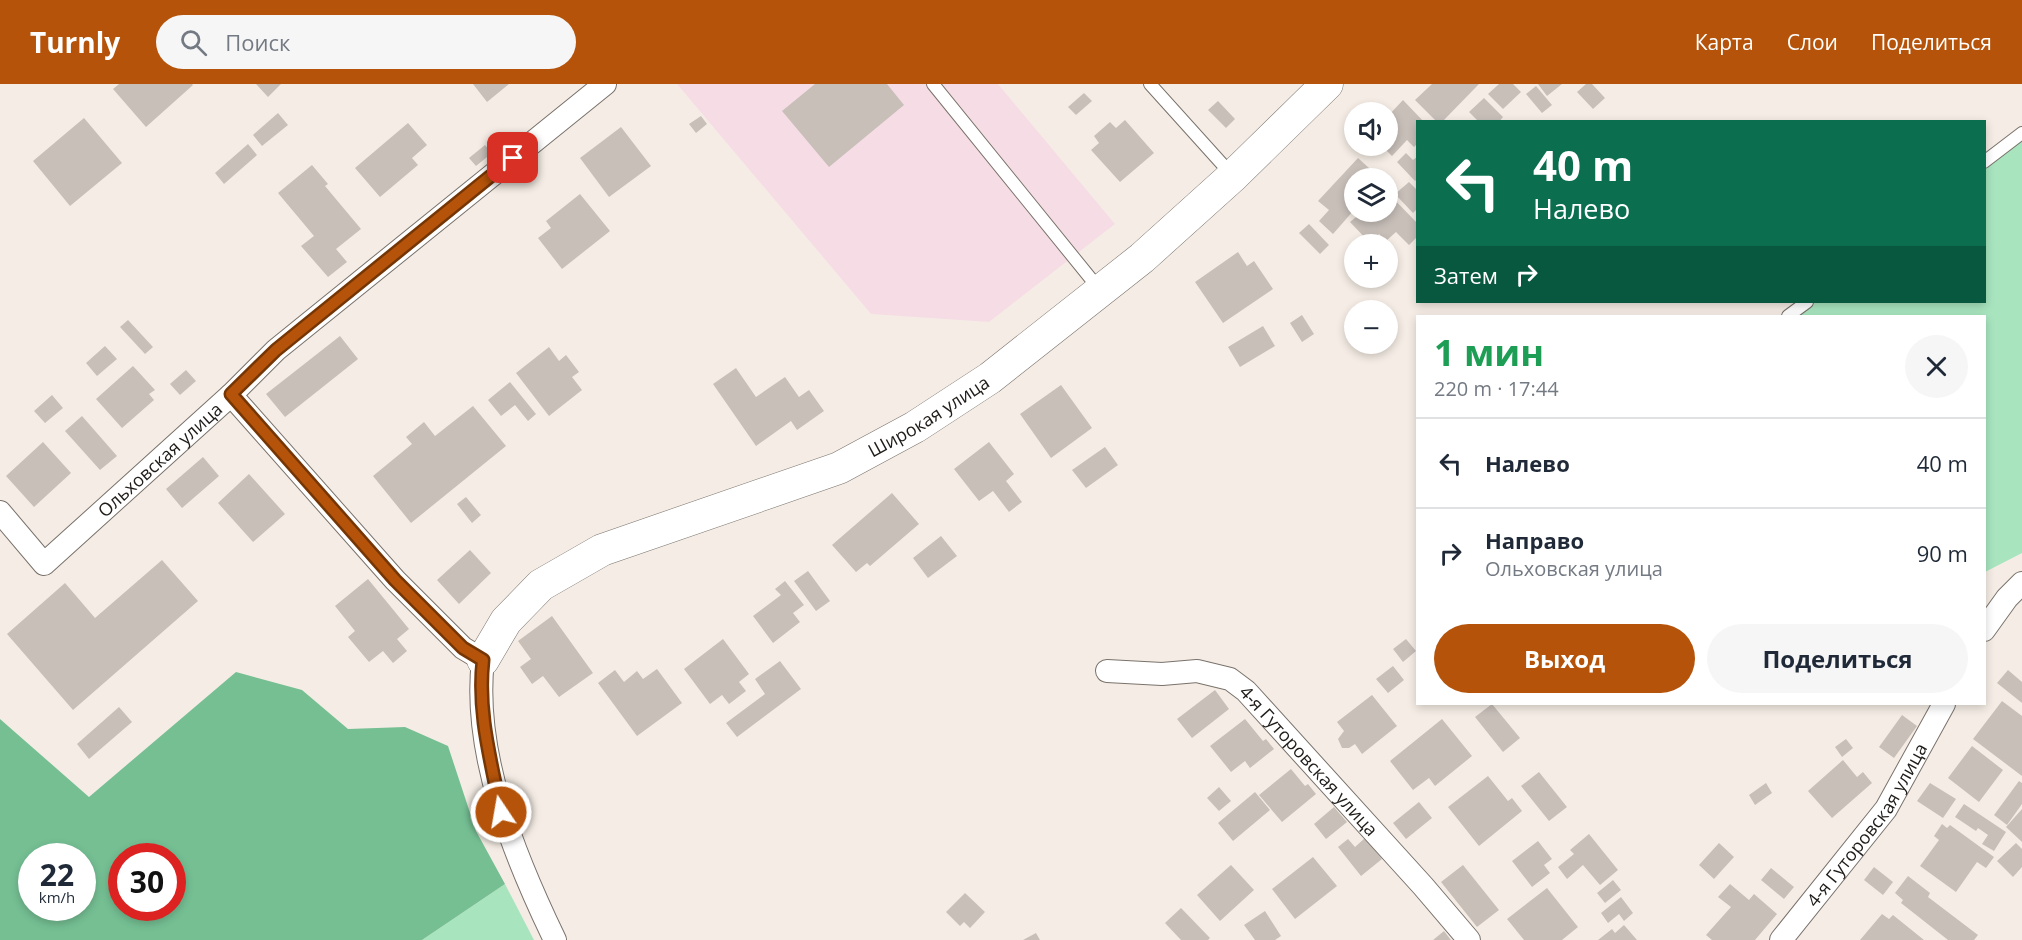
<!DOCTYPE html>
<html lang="ru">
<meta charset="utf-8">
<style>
:root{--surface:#fff;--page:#f6f6f7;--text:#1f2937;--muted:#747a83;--line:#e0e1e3;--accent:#b45309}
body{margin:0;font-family:"Open Sans",sans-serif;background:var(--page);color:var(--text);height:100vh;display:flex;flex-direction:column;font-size:22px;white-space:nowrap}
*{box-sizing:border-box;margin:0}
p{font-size:20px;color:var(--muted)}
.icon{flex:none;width:33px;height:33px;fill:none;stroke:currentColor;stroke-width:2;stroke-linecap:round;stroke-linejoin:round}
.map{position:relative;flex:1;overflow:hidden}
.side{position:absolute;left:1416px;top:231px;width:570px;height:390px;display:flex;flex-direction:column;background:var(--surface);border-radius:0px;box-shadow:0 3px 9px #0003}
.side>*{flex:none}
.hud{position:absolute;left:1416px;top:36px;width:570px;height:183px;border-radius:0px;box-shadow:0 3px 9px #0003;background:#0b6e4f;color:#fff;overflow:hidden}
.controls{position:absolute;left:1344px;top:18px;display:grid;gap:12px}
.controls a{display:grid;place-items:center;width:54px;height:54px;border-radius:50%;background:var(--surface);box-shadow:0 3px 9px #0003;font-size:30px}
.speed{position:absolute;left:18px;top:759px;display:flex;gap:12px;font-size:30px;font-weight:700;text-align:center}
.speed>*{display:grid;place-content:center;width:78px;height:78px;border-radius:50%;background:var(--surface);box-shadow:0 3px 9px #0003;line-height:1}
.speed small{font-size:15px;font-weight:400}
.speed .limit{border:9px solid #d22;background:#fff;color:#111}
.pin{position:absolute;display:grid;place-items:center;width:51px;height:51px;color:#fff;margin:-26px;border-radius:12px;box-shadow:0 3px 9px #0006}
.me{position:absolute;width:66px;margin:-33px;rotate:348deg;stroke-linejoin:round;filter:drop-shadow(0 0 4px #0008)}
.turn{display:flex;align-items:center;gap:21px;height:126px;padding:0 18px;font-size:27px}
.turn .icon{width:78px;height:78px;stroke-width:2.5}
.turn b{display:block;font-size:42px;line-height:51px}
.then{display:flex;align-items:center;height:57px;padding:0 18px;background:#0003;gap:12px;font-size:22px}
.round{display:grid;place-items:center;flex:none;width:63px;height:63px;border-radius:32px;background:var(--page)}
.overview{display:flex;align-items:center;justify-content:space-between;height:102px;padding:0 18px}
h1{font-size:36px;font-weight:700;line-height:45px;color:#1e9e55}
.primary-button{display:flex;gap:12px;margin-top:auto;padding:12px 18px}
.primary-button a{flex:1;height:69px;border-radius:36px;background:var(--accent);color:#fff;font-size:24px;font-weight:700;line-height:69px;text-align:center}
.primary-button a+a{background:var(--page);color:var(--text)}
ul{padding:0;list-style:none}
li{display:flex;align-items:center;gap:18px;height:90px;padding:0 18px;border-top:2px solid var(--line)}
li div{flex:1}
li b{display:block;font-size:22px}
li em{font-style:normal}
header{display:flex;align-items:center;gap:36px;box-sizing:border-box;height:84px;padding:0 30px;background:var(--accent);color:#fff}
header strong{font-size:28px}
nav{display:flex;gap:33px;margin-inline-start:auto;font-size:21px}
.search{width:420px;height:54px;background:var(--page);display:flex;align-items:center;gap:15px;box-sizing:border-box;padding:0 21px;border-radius:33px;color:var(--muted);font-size:22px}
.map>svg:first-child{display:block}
</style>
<header>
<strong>Turnly</strong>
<div class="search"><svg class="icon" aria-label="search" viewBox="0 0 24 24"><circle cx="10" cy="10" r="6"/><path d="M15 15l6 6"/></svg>Поиск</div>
<nav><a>Карта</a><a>Слои</a><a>Поделиться</a></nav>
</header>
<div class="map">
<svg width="2022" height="856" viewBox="0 0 2022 856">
<rect width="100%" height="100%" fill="#f5ede5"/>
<path fill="#f6dde5" d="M677,0h321l117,140 -126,98 -118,-8z"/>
<g fill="#a8e5bf">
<path d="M2022,49v420l-37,19 -1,-256h-196l19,-14h177l1,-140z"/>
<path d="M505,800l29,56h-112z"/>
</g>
<path fill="#75bf93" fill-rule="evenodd" d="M236,588l66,18 46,39 57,-2 43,19 28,85 29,53 -83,56h-422v-221l89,78zM82,772v52h-50v-52zM172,772v52h-50v-52z"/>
<g fill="#c8bfb9">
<path d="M119,0h73l1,1 -47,42 -33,-38z"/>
<path d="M256,0h25l-13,13z"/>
<path d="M473,0h36l-22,18z"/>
<path d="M815,0h72l17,21 -75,62 -47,-56z"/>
<path d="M1432,0h47l-37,38h-5l-22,-22z"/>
<path d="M1499,0h14l8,8 -18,17 -15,-15z"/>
<path d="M1538,0h24l-15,12z"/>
<path d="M1586,0h6l13,14 -12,11 -16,-17z"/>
<path d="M1536,2l16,19 -10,8 -16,-19z"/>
<path d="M1084,9l8,8 -16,14 -8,-8z"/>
<path d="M1484,14l19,19 -4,5h-20l-10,-10z"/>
<path d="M1403,16l21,22h-6v21l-4,4 -7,-7 -15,16 -10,-10h6v-30z"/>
<path d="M1218,17l17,18 -9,9 -18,-18z"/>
<path d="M278,29l10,12 -26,21 -9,-11z"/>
<path d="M701,32l6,8 -11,9 -7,-9z"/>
<path d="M84,34l38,45 -52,43 -37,-45z"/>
<path d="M1125,36l29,33 -34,29 -29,-32 8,-7 -5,-7 16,-14 6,6z"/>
<path d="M408,39l19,22 -15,13 6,7 -38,32 -25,-29z"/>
<path d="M621,43l30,39 -42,31 -29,-39z"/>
<path d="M248,60l9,11 -33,29 -9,-11z"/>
<path d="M485,61l7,8 -16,13 -7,-8z"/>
<path d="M1406,69l7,7 5,-4v22l-3,3 -18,-19z"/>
<path d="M1358,74l22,20h-26v32l-21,24 -14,-13 10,-11 -11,-9z"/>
<path d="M312,81l16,19 -3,2 36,43 -25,20 11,13 -19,15 -27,-31 13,-10 -36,-43z"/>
<path d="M1409,98l9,9v17l-5,5 -18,-19z"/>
<path d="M1388,109l30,31v12l-9,9 -13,-13 -10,9 -7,-7 -9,9 -20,-21 12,-10h26z"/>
<path d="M580,110l30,37 -48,38 -24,-31 13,-10 -5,-7z"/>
<path d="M1309,140l20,21 -9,9 -21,-21z"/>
<path d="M1238,168l9,14 7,-5 19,28 -50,34 -28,-41z"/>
<path d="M1302,231l12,19 -12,8 -12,-19z"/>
<path d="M128,236l25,27 -8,7 -25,-27z"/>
<path d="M1263,242l12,20 -35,21 -12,-20z"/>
<path d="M340,252l18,23 -73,58 -19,-23z"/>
<path d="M105,262l12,13 -20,17 -11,-13z"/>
<path d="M549,263l10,14 7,-6 13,17 -7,5 10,13 -33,26 -33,-43z"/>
<path d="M133,282l22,24 -6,4 5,6 -32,28 -26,-29z"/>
<path d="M736,284l20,29 29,-20 14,20 10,-7 15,21 -27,19 -6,-9 -35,25 -43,-62z"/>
<path d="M186,286l10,11 -16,14 -10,-11z"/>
<path d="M510,298l26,32 -8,7 -13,-16 -14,11 -13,-16z"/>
<path d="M1061,301l31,43 -41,30 -31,-44z"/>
<path d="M52,311l11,13 -18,15 -11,-12z"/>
<path d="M473,322l33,40 -95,77 -38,-47 39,-32 -6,-7 18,-15 11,14z"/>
<path d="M82,332l35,40 -17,14 -35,-39z"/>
<path d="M43,358l28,31 -37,34 -28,-31z"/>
<path d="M989,358l25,32 -8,7 16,21 -13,10 -16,-21 -14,10 -25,-32z"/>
<path d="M1105,363l13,18 -32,23 -14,-18z"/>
<path d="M203,373l16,19 -37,32 -16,-19z"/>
<path d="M249,390l36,40 -32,28 -35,-39z"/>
<path d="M892,409l27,31 -49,42 -3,-3 -11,9 -24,-27z"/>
<path d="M466,413l15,18 -9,8 -15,-19z"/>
<path d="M941,452l16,20 -29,22 -15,-20z"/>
<path d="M470,466l21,23 -32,31 -22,-24z"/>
<path d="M162,476l36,41 -125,109 -66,-76 58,-51 30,35z"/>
<path d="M808,487l22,30 -14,10 -22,-30z"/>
<path d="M368,495l41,50 -12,10 10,12 -14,12 -10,-12 -14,11 -21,-25 7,-6 -20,-25z"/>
<path d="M785,497l19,24 -11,8 7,9 -27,21 -20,-27 28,-21 -6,-6z"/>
<path d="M552,532l41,57 -34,24 -16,-21 -11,8 -12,-17 11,-8 -13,-18z"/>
<path d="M723,555l26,35 -10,8 7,9 -17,13 -7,-9 -12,9 -26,-35z"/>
<path d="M1406,555l10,12 -13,11 -10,-13z"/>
<path d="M780,577l21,28 -64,48 -11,-14 39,-29 -10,-15z"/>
<path d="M1393,582l11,14 -16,13 -12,-14z"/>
<path d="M657,585l25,34 -45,33 -39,-53 17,-13 9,12 13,-11 6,8z"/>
<path d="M2008,586l14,12v21l-25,-20z"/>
<path d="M1215,606l14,19 -37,29 -15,-19z"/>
<path d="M1372,611l25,31 -35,28 -7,-10 -6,4h-7l-4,-9 6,-8 -7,-9z"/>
<path d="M2002,617l20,15v60l-49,-37z"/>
<path d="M1492,620l28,34 -17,14 -28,-35z"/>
<path d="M119,623l13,15 -43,37 -12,-15z"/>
<path d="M1902,631l15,11 -23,32 -15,-11z"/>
<path d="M1245,635l18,22 3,-2 8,10 -24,19 -5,-7 -14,11 -21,-26z"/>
<path d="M1442,635l30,37 -37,30 -6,-8 -16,12 -23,-29z"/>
<path d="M1846,655l7,9 -11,9 -7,-10z"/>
<path d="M1972,662l31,24 -24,32 -31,-24z"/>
<path d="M1843,676l14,17 6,-5 9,11 -40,35 -24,-27z"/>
<path d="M1291,685l14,17 3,-2 8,10 -34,28 -23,-27z"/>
<path d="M1539,688l28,35 -18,14 -28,-35z"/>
<path d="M1488,692l20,25 4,-3 10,13 -43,35 -31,-39z"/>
<path d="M2019,697l3,2v21l-15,21 -13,-10z"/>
<path d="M1766,699l6,10 -17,12 -6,-10z"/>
<path d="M1930,699l26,16 -13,19 -26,-17z"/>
<path d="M1219,703l12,14 -12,10 -12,-13z"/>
<path d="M1255,708l15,18 -37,31 -15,-18z"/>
<path d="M1419,718l13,16 -26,21 -13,-16z"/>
<path d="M1964,720l42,28 -12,19 -12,-7 6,-9 -10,-7 -2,3 -21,-14z"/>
<path d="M1334,723l13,15 -21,17 -12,-15z"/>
<path d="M2022,725v33l-16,-15z"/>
<path d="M1942,740l5,4 3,-3 44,32 -8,11 -9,-6 -21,30 -36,-26 19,-26 -5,-4z"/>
<path d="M1589,750l29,36 -18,15 -17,-20 -16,14 -9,-12 16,-13 -4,-4z"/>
<path d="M1365,754l17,21 -21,17 -23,-29 10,-8 7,8z"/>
<path d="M1538,757l14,18 -8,6 6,8 -18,14 -20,-26z"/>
<path d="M1719,759l15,14 -20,22 -15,-14z"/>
<path d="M2016,759l6,6v18l-9,10 -16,-16z"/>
<path d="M1313,773l24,29 -42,33 -23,-30z"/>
<path d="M1231,781l23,25 -34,31 -23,-26z"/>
<path d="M1463,781l36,45 -22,17 -36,-45z"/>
<path d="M1874,783l19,15 -10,13 -19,-15z"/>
<path d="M1771,784l23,19 -10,12 -23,-19z"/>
<path d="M1908,792l22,17 -2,4 50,38 -4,5h-26l-47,-37 2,-3 -8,-7z"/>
<path d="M1613,796l8,10 -16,13 -8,-10z"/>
<path d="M1730,800l19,16 5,-6 23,20 -22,26h-43l-6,-5 25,-28 -13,-10z"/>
<path d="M1547,804l31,39 -16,13h-38l-17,-21z"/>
<path d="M965,809l20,19 -15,16 -6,-6 -4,4 -14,-14z"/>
<path d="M1621,813l12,16 -9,8 -5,-7 -11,9 -7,-10z"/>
<path d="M1181,824l29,30 -2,2h-27l-16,-17z"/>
<path d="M1265,827l16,25 -6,4h-20l-11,-15z"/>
<path d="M1882,830l7,5 4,-4 31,25h-64z"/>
<path d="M1624,841l13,15h-39l14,-11 3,4z"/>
<path d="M1444,847l7,9h-18z"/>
<path d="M1036,849l4,7h-17z"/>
</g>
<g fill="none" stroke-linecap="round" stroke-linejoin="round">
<defs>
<g id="lane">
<path d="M933,0l167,206"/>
<path d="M1150,0l82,91"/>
<path d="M1984,78l38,-29"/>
<path d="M1788,232l19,-14"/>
</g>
<g id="street">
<path d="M231,311l164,185 68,68 20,12c-11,94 32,197 72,280"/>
<path id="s1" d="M0,428l44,52 187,-169 45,-45 329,-266"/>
<path d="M1984,546l23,-32 15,-15"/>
<path id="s2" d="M1107,587l55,3 35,-3 33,8 16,12 177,195 46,54"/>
<path id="s3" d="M1781,856l105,-131 58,-105"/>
</g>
<g id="secondary">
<path id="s4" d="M483,576l23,-39 35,-36 61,-35 237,-82 76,-41 75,-49 152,-120 91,-82 94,-92"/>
</g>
</defs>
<use href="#lane" stroke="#79726b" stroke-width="14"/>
<use href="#street" stroke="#79726b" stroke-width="24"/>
<use href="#secondary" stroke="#79726b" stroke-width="33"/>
<use href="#lane" stroke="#fff" stroke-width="12"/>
<use href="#street" stroke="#fff" stroke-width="22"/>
<use href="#secondary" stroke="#fff" stroke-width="32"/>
</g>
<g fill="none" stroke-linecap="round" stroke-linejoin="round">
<defs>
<path id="route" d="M501,728c-10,-51 -24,-100 -18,-152l-20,-12 -68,-68 -164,-186 45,-44 237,-192"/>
</defs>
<use href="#route" stroke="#753606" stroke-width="15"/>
<use href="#route" stroke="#b45309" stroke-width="10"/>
</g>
<g text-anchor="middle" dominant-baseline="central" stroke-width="6" stroke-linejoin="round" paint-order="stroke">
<g font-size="18" fill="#1e1b18" stroke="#f5ede5">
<text stroke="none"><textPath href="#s4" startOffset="520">Широкая улица</textPath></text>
<text stroke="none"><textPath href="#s1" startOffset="224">Ольховская улица</textPath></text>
<text stroke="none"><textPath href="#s2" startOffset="238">4-я Гуторовская улица</textPath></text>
<text stroke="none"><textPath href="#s3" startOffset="144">4-я Гуторовская улица</textPath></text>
</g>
</g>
</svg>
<div class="controls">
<a><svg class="icon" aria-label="sound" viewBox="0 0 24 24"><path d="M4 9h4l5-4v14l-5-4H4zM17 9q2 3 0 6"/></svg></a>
<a><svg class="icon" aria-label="layers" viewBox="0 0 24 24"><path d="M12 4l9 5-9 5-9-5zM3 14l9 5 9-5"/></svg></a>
<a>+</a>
<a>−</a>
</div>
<div class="speed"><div>22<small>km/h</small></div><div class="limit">30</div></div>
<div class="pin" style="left:513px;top:74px;background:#d93025"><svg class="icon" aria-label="arrive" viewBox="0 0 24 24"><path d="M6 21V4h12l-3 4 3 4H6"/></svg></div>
<svg class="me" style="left:501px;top:728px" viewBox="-20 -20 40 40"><circle r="17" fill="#b45309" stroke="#fff" stroke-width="3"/><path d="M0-11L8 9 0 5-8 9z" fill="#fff"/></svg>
<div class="hud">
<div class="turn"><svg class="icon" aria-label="left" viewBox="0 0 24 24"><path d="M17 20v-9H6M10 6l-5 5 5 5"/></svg><div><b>40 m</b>Налево</div></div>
<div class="then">Затем<svg class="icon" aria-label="right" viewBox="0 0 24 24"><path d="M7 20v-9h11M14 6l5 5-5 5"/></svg></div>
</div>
<section class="side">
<div class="overview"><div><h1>1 мин</h1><p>220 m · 17:44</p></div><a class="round"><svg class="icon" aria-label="close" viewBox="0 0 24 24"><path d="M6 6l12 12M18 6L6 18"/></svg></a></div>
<ul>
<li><svg class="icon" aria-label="left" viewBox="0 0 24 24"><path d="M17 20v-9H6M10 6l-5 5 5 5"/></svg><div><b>Налево</b></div><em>40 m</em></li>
<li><svg class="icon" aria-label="right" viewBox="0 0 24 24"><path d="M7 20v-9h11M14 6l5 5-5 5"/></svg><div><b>Направо</b><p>Ольховская улица</p></div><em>90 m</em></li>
</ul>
<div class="primary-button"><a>Выход</a><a>Поделиться</a></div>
</section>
</div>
